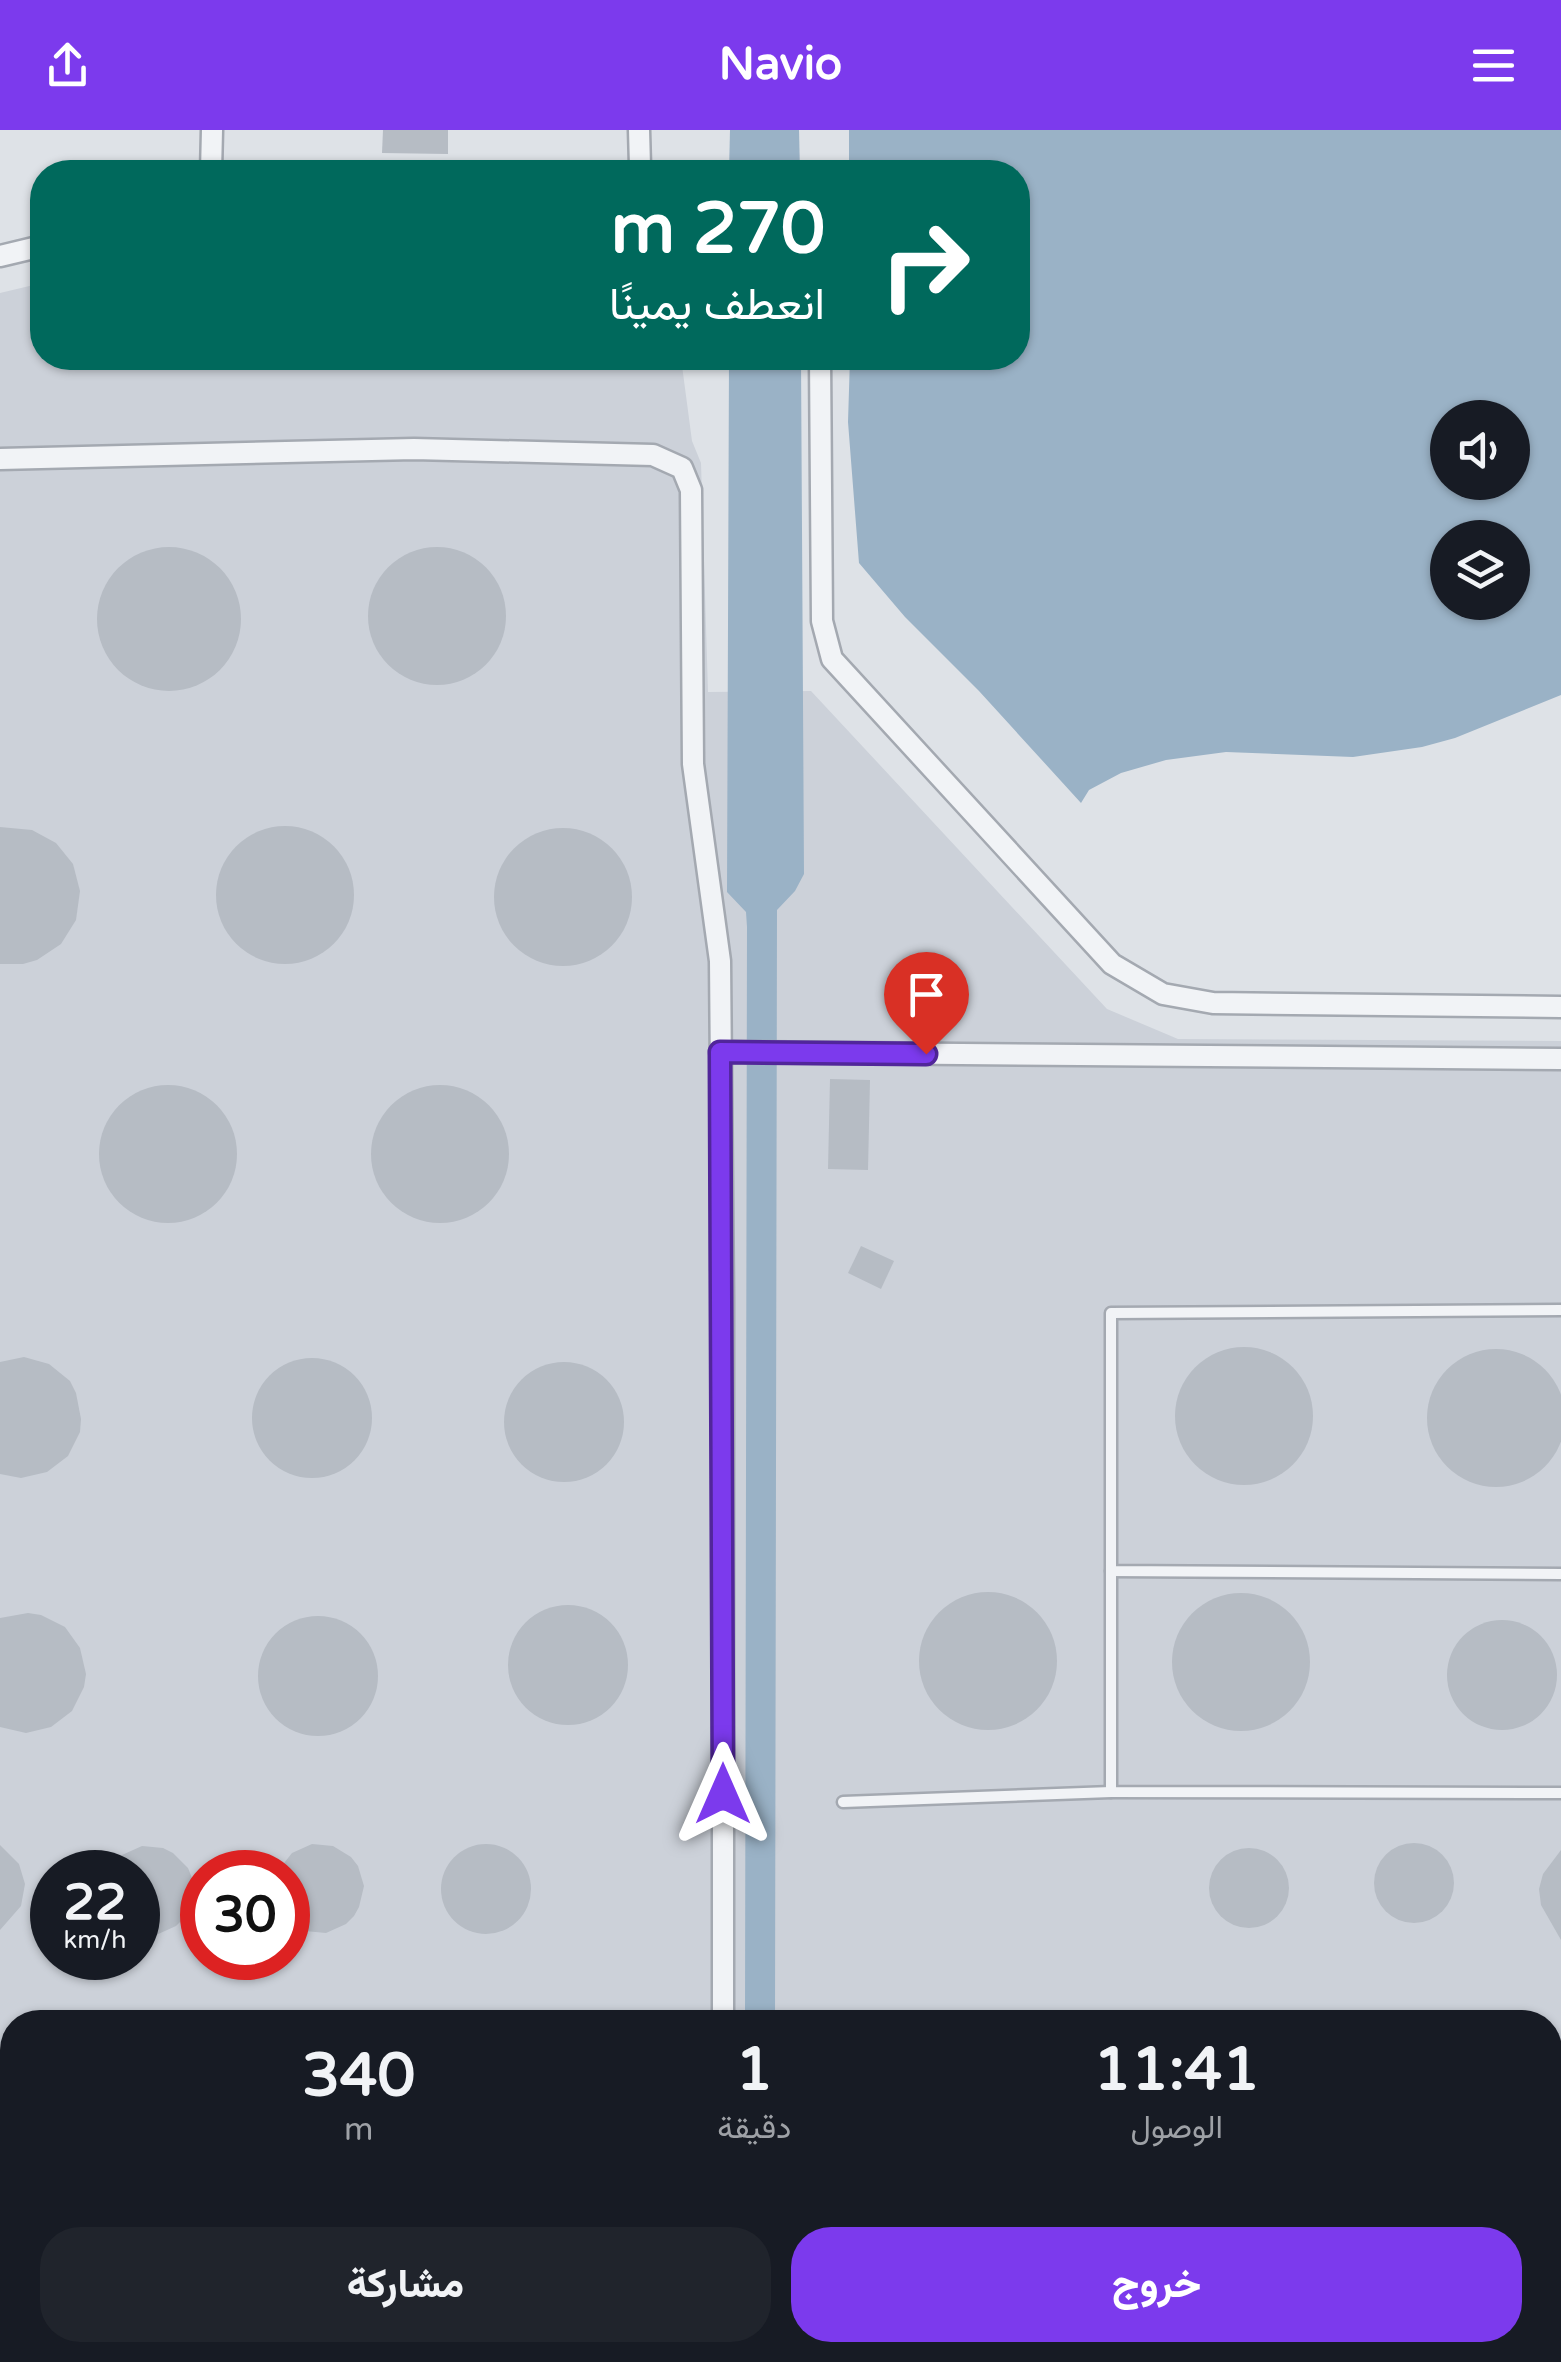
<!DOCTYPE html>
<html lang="ar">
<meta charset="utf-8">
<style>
:root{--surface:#171b24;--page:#20242c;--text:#f1f3f6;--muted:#9ea1a6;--accent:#7c3aed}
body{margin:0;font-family:"Varela Round",Vazirmatn,sans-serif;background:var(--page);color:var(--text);direction:rtl;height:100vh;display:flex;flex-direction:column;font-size:38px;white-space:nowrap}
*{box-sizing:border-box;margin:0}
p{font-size:32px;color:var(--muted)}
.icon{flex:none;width:55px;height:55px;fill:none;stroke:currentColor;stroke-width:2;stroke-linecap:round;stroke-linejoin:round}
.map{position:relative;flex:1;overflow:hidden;direction:ltr}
.drawer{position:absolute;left:0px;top:1880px;width:1562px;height:352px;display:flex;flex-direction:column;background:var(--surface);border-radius:40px 40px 0 0;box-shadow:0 2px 8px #0004;direction:rtl}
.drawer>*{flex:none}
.hud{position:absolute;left:30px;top:30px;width:1000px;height:210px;border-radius:40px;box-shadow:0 2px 8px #0004;direction:rtl;background:#00695c;color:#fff;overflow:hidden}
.controls{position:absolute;left:1430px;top:270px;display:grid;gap:20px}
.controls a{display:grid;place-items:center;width:100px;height:100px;border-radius:50%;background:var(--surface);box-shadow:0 2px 8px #0004;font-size:50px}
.speed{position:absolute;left:30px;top:1720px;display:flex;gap:20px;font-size:50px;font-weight:700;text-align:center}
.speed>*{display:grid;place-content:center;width:130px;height:130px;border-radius:50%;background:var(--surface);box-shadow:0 2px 8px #0004;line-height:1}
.speed small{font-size:25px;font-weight:400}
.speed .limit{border:15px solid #d22;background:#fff;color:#111}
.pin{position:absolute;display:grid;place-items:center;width:85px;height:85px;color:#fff;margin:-102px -42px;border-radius:50% 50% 50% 0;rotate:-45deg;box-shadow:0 0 10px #0007}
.pin .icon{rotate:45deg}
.me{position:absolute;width:110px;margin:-55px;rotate:0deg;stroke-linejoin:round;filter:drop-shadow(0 0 8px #0008)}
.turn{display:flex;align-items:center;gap:35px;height:210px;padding:0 40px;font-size:45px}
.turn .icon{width:130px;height:130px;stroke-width:2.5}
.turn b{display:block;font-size:70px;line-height:85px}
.eta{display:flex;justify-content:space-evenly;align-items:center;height:170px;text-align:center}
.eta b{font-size:60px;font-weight:800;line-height:70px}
.cta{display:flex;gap:20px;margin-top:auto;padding:20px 40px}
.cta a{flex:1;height:115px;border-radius:40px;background:var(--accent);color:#fff;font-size:40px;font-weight:800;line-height:115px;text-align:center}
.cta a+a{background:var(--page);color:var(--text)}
header{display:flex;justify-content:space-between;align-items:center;height:130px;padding:0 40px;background:var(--accent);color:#fff;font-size:45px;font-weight:800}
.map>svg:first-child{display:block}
</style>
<header><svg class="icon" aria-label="menu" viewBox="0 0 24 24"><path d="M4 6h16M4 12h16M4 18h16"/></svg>Navio<svg class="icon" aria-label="share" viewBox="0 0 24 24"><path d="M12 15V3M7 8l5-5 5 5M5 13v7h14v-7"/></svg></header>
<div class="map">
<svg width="1561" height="2232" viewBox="0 0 1561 2232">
<rect width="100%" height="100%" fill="#dee2e7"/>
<path fill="#ccd1d9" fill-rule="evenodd" d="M42,153v75h639l11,83 9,22 7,229 103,-1 296,318 71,30 383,2v1321h-1561v-2069zM52,1742h86v86h-86zM202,1742h86v86h-86zM12,1892h1538v328h-1538z"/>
<g fill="#9ab2c6" fill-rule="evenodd">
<path d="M730,0h69l1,42h-71z"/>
<path d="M849,0h712v565l-106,43 -33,9 -69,10 -127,-5 -60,8 -45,13 -32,17 -8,13 -102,-112 -74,-74 -46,-54 -11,-141 2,-64h168v-186h-169zM1448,288h64v64h-64zM1448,408h64v64h-64z"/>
<path d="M729,228h72l3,516 -9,17 -18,19 -2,1112h-30l2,-1095 -1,-15 -19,-20z"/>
<path d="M733,2220h72l-1,12h-71z"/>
</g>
<g fill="#b6bcc4">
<path d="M383,0h65v24l-66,-1z"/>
<circle cx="169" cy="489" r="72"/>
<circle cx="437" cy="486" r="69"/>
<circle cx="285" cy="765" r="69"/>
<path d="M0,697l32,3 24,13 17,21 7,27 -4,29 -15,24 -24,16 -14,4h-23z"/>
<circle cx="563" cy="767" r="69"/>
<path d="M830,949l40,1 -2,90 -40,-1z"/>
<circle cx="440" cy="1024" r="69"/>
<circle cx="168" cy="1024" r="69"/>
<path d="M861,1116l33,15 -13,28 -33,-16z"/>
<circle cx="1244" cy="1286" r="69"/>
<circle cx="1496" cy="1288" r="69"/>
<path d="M24,1227l25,7 21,17 6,12 5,26 -1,13 -12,24 -21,16 -26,6 -21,-4v-112z"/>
<circle cx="312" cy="1288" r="60"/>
<circle cx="564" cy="1292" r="60"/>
<circle cx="988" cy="1531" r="69"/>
<circle cx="1241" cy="1532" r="69"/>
<circle cx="568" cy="1535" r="60"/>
<path d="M28,1483l13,2 24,12 15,21 6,26 -2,13 -12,24 -21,16 -25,6 -26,-6v-109z"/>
<circle cx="318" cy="1546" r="60"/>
<circle cx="1502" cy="1545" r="55"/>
<circle cx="1414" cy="1753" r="40"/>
<path d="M312,1714l21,2 18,11 7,9 6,20 -5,21 -5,9 -8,8 -20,9 -21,-2 -17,-11v-48h-11l15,-19z"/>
<circle cx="486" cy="1759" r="45"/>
<path d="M0,1715l19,19 6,20 -4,22 -21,24z"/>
<path d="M142,1716l21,2 10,5 15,15 4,10 1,21 -9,19 -8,8 -20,9 -18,-1v-62h-34l18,-17z"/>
<circle cx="1249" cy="1758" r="40"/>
<path d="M1561,1720v90l-20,-35 -2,-16 4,-15z"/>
</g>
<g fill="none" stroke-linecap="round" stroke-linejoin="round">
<defs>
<g id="service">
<path d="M1561,1180l-450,3v258l450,3"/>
<path d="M1111,1441v221l450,1"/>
<path d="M843,1672l268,-10"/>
</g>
<g id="minor">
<path d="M639,0l1,36 3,6"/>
<path d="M211,42l1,-42"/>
<path d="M0,126l42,-10"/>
<path d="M820,228l2,263 10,38 280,305 51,30 50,9 348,4"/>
<path d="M0,329l414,-10 239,6 29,13 9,22 2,274 27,197 3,339v722"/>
<path d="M720,922l841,7"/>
<path d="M0,2114l12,1"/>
<path d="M1550,2117h11"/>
<path d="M70,2220v12"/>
</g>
</defs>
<use href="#service" stroke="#a4a9b1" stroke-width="15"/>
<use href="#minor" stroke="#a4a9b1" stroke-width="25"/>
<use href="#service" stroke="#f1f3f6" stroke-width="10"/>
<use href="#minor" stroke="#f1f3f6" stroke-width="20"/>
</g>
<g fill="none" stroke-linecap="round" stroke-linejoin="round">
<defs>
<path id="route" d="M723,1664l-3,-742 206,2"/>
</defs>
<use href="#route" stroke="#51269a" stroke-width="25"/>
<use href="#route" stroke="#7c3aed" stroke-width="18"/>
</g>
</svg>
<div class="controls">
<a><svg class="icon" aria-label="sound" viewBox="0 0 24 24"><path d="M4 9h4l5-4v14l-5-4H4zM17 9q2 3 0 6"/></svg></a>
<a><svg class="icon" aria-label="layers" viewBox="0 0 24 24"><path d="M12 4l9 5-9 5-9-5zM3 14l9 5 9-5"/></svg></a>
</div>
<div class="speed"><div>22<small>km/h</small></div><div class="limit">30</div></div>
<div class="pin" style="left:926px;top:924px;background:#d93025"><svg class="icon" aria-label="arrive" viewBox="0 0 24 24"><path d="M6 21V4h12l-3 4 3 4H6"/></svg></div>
<svg class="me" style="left:723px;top:1664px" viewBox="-20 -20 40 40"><path d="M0-17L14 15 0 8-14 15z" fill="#7c3aed" stroke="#fff" stroke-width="4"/></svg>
<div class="hud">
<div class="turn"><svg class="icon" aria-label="right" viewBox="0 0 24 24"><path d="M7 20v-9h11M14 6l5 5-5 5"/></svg><div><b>270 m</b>انعطف يمينًا</div></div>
</div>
<section class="drawer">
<div class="eta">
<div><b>11:41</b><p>الوصول</p></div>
<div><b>1</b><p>دقيقة</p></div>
<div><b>340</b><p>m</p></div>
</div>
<div class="cta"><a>خروج</a><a>مشاركة</a></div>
</section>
</div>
